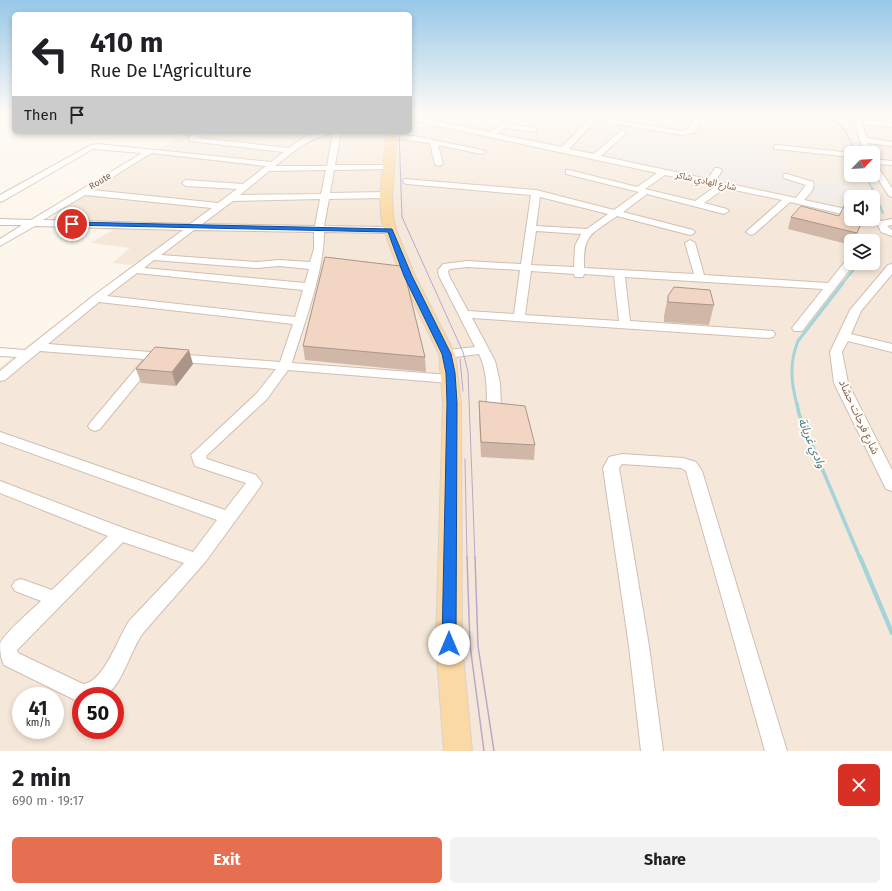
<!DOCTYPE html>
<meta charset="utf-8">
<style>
:root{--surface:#fff;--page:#f2f2f2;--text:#202124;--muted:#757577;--accent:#e76f51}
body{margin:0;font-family:"Fira Sans","Noto Sans Arabic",sans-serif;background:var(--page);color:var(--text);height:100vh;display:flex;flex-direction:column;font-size:15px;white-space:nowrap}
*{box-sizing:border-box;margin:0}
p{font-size:13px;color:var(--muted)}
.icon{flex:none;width:22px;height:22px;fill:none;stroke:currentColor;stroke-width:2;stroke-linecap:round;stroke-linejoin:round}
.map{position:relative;height:751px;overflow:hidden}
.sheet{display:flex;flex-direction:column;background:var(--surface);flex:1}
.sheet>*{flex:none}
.top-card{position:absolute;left:12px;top:12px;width:400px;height:122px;border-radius:6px;box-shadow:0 2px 6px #0003;background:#fff;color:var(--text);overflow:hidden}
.needle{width:26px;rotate:65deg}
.buttons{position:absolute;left:844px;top:146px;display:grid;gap:8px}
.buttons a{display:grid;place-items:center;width:36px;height:36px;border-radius:6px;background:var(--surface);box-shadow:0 2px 6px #0003;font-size:20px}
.speed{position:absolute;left:12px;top:687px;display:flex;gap:8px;font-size:20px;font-weight:700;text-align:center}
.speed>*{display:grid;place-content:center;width:52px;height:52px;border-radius:50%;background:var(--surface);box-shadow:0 2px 6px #0003;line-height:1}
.speed small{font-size:10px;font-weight:400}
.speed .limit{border:6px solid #d22;background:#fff;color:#111}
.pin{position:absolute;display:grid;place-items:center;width:34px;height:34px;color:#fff;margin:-17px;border:2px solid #fff;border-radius:50%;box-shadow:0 1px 4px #0007}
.me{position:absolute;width:44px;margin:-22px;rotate:0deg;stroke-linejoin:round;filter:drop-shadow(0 0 3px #0008)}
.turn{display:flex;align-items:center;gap:14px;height:84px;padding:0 12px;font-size:18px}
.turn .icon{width:52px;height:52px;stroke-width:2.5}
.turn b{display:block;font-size:28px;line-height:34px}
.then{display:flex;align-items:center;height:38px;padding:0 12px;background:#0003;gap:8px;font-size:15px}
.round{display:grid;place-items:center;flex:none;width:42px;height:42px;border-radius:6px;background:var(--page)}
.overview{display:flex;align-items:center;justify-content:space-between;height:68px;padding:0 12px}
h1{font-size:24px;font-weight:700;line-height:30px}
.primary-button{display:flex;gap:8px;margin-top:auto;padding:8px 12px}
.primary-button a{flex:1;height:46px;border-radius:6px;background:var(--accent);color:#fff;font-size:16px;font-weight:700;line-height:46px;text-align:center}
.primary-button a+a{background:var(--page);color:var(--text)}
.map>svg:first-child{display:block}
</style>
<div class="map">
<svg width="892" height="751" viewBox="0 0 892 751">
<rect width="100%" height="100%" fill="#fdf6ec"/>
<path fill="#f5e8da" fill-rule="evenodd" d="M410,113h359l79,11 -2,-8 46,7v628h-892v-384l133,-102 -21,-2 18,-15 -40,-5 23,-13 -72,-4 44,-31 101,-63h224zM851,153h22v22h-22zM851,197h22v22h-22zM851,241h22v22h-22zM21,696h34v34h-34zM81,696h34v34h-34z"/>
<path fill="#efe9e4" d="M591,124l117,20 5,-7 30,4 21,8 23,14 1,13 73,9 5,12h-15v10l-257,-55 15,-14 -27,-5z"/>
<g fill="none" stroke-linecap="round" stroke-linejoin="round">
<g stroke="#a5d3da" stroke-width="1.5">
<path d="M812,113c28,7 33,14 44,40"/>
<path d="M866,175l6,14"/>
</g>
<g stroke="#a5d3da" stroke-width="2">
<path d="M872,188l11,25"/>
<path d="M842,284l17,-21"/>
</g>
<path stroke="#a5d3da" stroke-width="3" d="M797,405c-6,-23 -8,-42 1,-64l45,-58"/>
<path stroke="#a5d3da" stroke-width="3.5" d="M797,404l2,10 61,144"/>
<path stroke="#a5d3da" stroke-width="4.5" d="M860,557l32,76"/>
<defs>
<g id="minor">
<path d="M518,113h13l18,5 -3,2 -23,-4 -13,9 26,3v4l-31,-4 -8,6 65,13 33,-34h7l-3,4 82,14 7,-2 10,-16h7l-11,20 -13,2 -85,-15 -27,29 25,5 28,-24h3v4l-24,22 107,23 7,-11h3l4,2 -6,11 80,17 10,-13 -22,-7 -1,-2 1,-2h3l26,8c3,7 -5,13 -9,18l47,10v6l-61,-14 -36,32 -3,1 -5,-3 2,-2 34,-30 -57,-12 -21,15 23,6 2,2 -5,3 -77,-20 -24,18 70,18 2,2 -2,2 -3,1 -73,-19c-26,19 -34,17 -33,52l110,6 -9,-31 5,-3 5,3 9,32 124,8 19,-24 4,-1v5h4l-53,68h-8l-2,-3 31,-39 -198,-12 5,44 143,10 2,3 -2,3 -4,1 -297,-20 23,43 5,22 1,25 -2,3 -5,1 -5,-1 -2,-3c0,-18 0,-38 -8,-54l-32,4 -4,-1 -2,-3 2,-3 4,-1 28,-3 -36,-71 -1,-6 5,-6 24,-3 54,3 10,-69 -124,-11 -3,-1 -1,-2 1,-2 132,11 78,20 25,-18 -73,-18v-4h3l68,17 20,-14 -247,-53v-4l80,16zM665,175l51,11 -21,15 -50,-12zM540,197l68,17 -21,15 -51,-3zM536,231l45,3 -6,12 -1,21 -43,-2zM467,267l53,3 -6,44 -46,-3 -19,-35 -1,-5 2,-2zM531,271l43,3 1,3h8l1,-3 30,2 5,45 -94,-6z"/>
<path d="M852,113h6l3,6 31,4v4l-30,-3 5,14 25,4v4l-24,-3 4,10h-8l-9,-30 -2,-2 1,-1z"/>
<path d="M196,132h9l-7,6 91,10 17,-12 16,-4h19l-6,33h57v4h-3l-55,1 -4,23 56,-1 4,3 -4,3 -57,1 -5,27 66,1 5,3 -5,3 -66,-1c0,40 -20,92 -32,131l158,12 5,1 2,3 -2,3 -5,1 -162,-13 -21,29 -61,57 1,3 49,16 6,8 -2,4 -54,74 -63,72c-14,20 -18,46 -37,63h-25v7l-77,-38c-3,-6 -4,-13 -4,-21 2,-9 33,-35 41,-43l-26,-10 -3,-5 3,-5 6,-2 31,11 56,-54 -108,-43v-12l126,48 67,23 24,-32 -217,-78v-10l225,78 21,-27 -51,-17 -4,-11 66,-62 19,-24 -121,-9 -2,4 -53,65 -5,2 -5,-2 -2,-3 2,-3 54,-64 -104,-8 -35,29 -5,1v-10l17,-14 -17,-1v-8l25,2 68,-54 90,-66 -148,-4 -35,20v-7l22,-14h-22v-6l31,1 111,-67 -49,-4 -90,52 -3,1v-7l91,-50 7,-1 173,18 13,-10 -95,-11v-4zM333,132l-6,34h-52l26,-20 11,-6zM151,153l115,13 -23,18 -57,-4 -4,3 4,3 51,3 -19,14 -126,-13zM326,170l-5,24 -81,1 29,-24zM85,195l127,13 -22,16 -147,-4zM320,199l-5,27 -113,-2 31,-23zM194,230l120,2v17l-4,13 -31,-2 -22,2 -96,-7zM154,260l103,8 22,-2 30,3 -4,14 -161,-15zM137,273l166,17 -8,27 -188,-21zM99,302l194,22 -13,38 -232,-18zM123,542l61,21 -55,58c-11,17 -25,61 -46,63l-65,-31 -1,-3 6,-6z"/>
<path d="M388,134l26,2 68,14 4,2 -4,2 -44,-9 5,19 -4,2 -4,-2 -5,-21 -39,-5h-3z"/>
<path d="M774,145h3l75,8h-1v4l-74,-8h-3z"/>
<path d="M873,159l19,2v4l-16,-1 16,24v9l-3,-1 -16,-25z"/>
<path d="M873,218l9,3 10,-2v6l-5,1 5,4v6l-11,-4 -3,-7 -13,-4 -2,-2h10z"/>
<path d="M892,264v10l-31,37 -10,23 41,10v8l-44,-11 -6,11 6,31 44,87v21l-6,-2 -2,-4 -50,-102 -4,-31 20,-42 38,-45z"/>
<path d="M622,454l61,4 13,4 6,9 85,280h-22l-79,-280 -5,-3 -59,-4 -3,4 30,178 14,105h-22l-12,-105 -26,-178 6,-11z"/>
</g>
<path id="major" d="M387,132h10l-5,63 1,21 3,14 19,46 40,78 6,49 1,241 10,107h-28l-8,-107 7,-241 -4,-49 -38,-78 -17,-46 -3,-14 -1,-21z"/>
</defs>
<use href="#minor" stroke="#d1beb0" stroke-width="2"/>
<use href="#major" stroke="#dad1cd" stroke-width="2"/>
<use href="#minor" fill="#fff" fill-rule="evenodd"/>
<use href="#major" fill="#fbd9a5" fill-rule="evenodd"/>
<g stroke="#b9a8c9" stroke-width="1">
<path d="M399,132l3,85 61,135 5,20 7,186"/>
<path d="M460,359l3,32"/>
<path d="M465,459l2,99"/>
</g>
<g stroke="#b9a8c9" stroke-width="1.5">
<path d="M467,557l3,88 14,106"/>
<path d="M475,557l3,89 16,105"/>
</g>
</g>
<g fill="#d1b7a8">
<path d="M791,217l60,2h12l-9,22h-3v4l-63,-16z"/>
<path d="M668,296l46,9 -5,20 -45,-3v-6z"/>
<path d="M303,346l122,11 1,15 -121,-12z"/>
<path d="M193,364l-17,22 -35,-3 -5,-14z"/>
<path d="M479,401l56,44 -1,15 -53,-3 -2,-41z"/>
</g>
<path fill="#aa9588" d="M189,350l4,14 -17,22 -4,-14z"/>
<g fill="#f3d5c3" stroke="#aa9588">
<path d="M845,204l6,1v14h12l-6,14 -66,-16 10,-11 38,10z"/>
<path d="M325,257l75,9 6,13 19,78 -122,-11z"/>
<path d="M674,287l36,3 4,15 -46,-3v-6z"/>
<path d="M155,347l34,3 -17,22 -36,-3z"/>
<path d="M479,401l46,5 10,39 -54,-3z"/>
</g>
<linearGradient id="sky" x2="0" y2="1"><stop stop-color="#97c7e8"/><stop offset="0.52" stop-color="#fefbf6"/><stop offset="1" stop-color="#fefbf6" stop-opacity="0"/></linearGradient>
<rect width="892" height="219" fill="url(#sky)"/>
<path fill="#1a73e8" stroke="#114b97" d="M72,222l320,7 20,47 39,78 4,19 2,30 -1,241 -2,4 -5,2 -5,-2 -2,-4 5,-241 -1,-30 -4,-19 -38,-78 -16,-44 -319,-7v-2z"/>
<g text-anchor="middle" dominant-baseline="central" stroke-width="4" stroke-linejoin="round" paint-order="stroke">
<g font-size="9" fill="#7a5c4d" stroke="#fffaf3">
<text transform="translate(100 181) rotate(-31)">Route</text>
<text transform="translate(706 181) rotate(12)">شارع الهادي شاكر</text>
</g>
<g font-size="11" fill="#7a5c4d" stroke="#fffaf3">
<text transform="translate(859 417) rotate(65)">شارع فرحات حشاد</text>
</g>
<g font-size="12" font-style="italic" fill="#437c86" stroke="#fffaf3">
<text transform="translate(812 443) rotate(67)">وادي غريانة</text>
</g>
</g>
</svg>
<div class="buttons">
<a><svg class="needle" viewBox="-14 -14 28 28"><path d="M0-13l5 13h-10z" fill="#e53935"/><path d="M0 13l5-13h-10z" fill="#757577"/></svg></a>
<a><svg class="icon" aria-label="sound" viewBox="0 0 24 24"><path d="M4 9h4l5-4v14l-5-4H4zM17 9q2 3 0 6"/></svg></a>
<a><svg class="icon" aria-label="layers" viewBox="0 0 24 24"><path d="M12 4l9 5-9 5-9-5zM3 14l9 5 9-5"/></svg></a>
</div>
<div class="speed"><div>41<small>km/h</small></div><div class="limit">50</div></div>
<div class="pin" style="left:72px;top:224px;background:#d93025"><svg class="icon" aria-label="arrive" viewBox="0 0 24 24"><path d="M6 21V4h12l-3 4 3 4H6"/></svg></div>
<svg class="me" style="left:449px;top:644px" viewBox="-20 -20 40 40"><circle r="19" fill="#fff"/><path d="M0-13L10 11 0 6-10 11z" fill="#1a73e8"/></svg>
<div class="top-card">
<div class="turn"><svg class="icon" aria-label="left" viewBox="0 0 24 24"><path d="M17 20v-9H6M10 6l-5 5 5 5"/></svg><div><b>410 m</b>Rue De L'Agriculture</div></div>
<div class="then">Then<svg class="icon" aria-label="arrive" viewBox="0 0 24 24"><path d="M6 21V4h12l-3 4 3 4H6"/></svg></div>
</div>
</div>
<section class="sheet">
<div class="overview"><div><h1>2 min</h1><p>690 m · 19:17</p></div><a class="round" style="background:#d93025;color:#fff"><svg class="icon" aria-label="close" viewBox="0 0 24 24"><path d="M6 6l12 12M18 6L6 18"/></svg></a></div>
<div class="primary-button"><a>Exit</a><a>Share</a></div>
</section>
